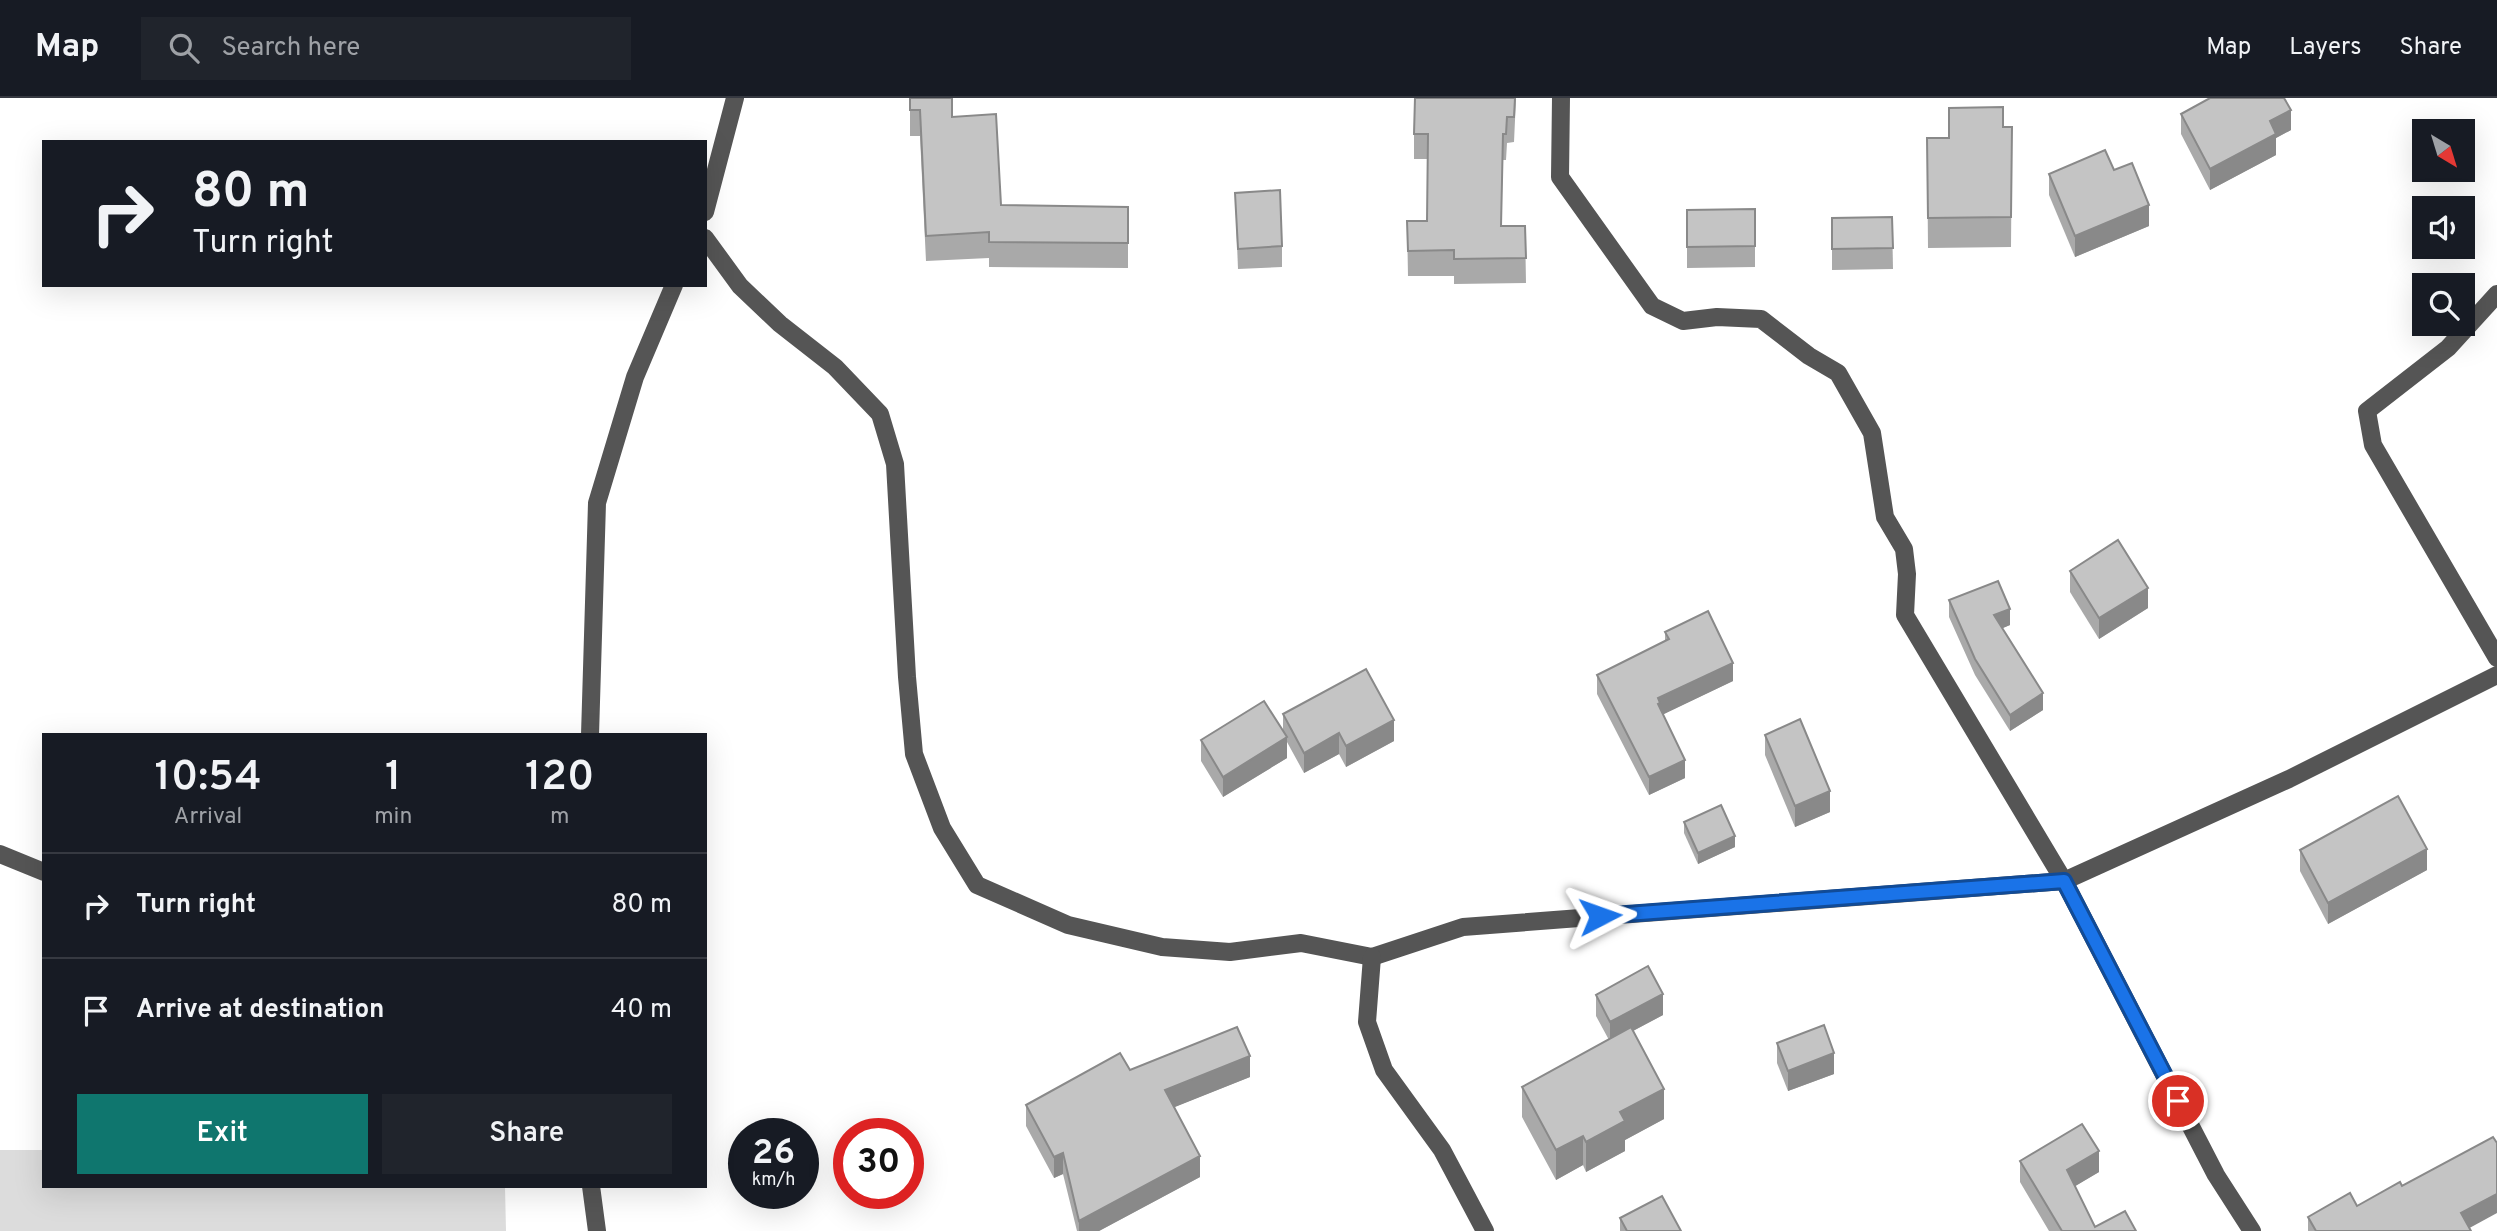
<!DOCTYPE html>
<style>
:root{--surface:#171b24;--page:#20242c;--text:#f1f3f6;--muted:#9ea1a6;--line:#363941;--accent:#0f766e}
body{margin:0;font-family:Overpass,sans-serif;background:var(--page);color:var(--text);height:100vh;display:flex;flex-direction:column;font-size:26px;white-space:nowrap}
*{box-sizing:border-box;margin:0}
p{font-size:23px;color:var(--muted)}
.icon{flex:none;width:38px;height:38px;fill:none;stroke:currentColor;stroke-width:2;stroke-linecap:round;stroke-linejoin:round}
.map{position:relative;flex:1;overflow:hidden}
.drawer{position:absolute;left:42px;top:635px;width:665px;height:455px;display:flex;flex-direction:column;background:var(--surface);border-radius:0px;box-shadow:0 7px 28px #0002}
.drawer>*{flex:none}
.guide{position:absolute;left:42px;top:42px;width:665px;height:147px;border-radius:0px;box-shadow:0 7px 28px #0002;background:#171b24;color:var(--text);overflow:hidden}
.needle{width:46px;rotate:142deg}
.buttons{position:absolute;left:2412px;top:21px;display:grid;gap:14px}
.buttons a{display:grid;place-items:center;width:63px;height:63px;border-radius:0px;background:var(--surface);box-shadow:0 7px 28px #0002;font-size:35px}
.speed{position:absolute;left:728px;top:1020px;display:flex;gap:14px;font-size:35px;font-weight:700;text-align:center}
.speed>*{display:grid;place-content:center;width:91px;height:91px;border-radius:50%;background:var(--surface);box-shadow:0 7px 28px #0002;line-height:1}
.speed small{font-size:18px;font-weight:400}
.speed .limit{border:10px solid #d22;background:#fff;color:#111}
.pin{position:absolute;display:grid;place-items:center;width:60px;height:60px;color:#fff;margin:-30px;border:4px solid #fff;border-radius:50%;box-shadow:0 2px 7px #0007}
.me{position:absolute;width:77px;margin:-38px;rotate:86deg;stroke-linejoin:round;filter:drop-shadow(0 0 5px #0008)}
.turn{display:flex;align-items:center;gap:24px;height:147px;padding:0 35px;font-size:32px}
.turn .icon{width:91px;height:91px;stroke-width:2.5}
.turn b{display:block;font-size:49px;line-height:60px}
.eta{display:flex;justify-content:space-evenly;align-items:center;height:119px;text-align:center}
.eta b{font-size:42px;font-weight:600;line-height:49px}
.primary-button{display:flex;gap:14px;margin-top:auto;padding:14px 35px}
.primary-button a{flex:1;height:80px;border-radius:0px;background:var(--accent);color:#fff;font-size:28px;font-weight:600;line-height:80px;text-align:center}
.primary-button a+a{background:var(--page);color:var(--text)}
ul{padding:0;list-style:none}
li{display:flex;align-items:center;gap:21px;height:105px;padding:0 35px;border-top:2px solid var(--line)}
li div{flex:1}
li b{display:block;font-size:26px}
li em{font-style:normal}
header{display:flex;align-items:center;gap:42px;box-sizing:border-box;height:98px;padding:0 35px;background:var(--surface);border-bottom:2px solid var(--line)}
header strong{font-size:33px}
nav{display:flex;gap:38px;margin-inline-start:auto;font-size:24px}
.search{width:490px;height:63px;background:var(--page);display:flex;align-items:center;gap:18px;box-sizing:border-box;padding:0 24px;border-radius:0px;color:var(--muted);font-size:26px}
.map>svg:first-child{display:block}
</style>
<header>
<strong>Map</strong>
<div class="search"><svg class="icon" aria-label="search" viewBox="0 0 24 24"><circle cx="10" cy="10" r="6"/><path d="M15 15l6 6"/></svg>Search here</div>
<nav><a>Map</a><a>Layers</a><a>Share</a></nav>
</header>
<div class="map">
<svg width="2497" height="1133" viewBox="0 0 2497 1133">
<rect width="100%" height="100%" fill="#fff"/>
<path fill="#dcdcdc" d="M0,1052h44v36l461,1 1,44h-506z"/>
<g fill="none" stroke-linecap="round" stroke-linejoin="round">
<g stroke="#555" stroke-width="18">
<path d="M1561,0l-1,79 92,129 31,15 34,-4 44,2 48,37 29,17 34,60 13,84 19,32 3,25 -2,41 159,266 152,294 36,56"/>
<path d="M705,114l30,-114"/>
<path d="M705,140l35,48 40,38 55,43 45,47 15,50 12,213 7,77 28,74 35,57 91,40 94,22 68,5 71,-9 71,14 91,-30 601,-46 225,-102 208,-104"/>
<path d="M2497,196l-49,54 -81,63 6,34 124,213"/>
<path d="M590,637l7,-232 38,-126 39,-92"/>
<path d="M0,756l44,18"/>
<path d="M1372,859l-5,65 17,48 58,80 43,81"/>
<path d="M591,1088l6,45"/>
</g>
</g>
<g fill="#a9a9a9">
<path d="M910,0l42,19 49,88 127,2v61l-139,-1v-9l-63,3 -6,-125h-10z"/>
<path d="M1516,0l-2,44 -7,1 -1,17h-3l-2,66h24l1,57 -72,1v-8h-46l-1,-55h20l1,-62h-14v-25z"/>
<path d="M2181,16l110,16 -15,8v17l-66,35 -29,-56z"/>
<path d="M2003,29h9l-1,120 -83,1 -1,-110h22z"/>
<path d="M2114,72l35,56 -74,31 -26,-62v-21z"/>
<path d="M1235,95l47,53v21l-44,2z"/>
<path d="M1755,111v58l-68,1v-58z"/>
<path d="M1892,119l1,52 -61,1v-52z"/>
<path d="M2070,473l78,37 -49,31 -29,-47z"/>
<path d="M1949,502l61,25 -8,3 41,82 -33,21 -35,-56 -26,-58z"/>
<path d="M1665,534l68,49 -70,33 22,64 -36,17 -52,-101v-19l68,-34z"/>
<path d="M1283,616l111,27 -48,26 -7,-13 -35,19 -17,-31v16l-64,39 -22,-36v-21l82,-9z"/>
<path d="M1765,637l65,77 -35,15 -30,-72z"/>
<path d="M1684,724l51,25 -37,17 -14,-31z"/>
<path d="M2300,752l127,20 -99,54 -28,-53z"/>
<path d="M1596,897l67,20 -30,16 31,88 -39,21v11l-39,21 -3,-7 -27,15 -34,-63v-30l87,-47 -13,-24z"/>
<path d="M1777,945l57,31 -46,17 -11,-28z"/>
<path d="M1130,972l120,7 -76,30 26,70 -101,54h-22l-14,-57 -9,4 -28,-52v-21z"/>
<path d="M2020,1063l79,11 -24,14 20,41 41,4h-87l-29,-49z"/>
<path d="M2402,1088l68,42 1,3h-163v-14l49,-11z"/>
<path d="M1620,1120l61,13h-61z"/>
</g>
<g fill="#898989">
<path d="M2291,12v20l-15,8v17l-66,35v-21l60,-48z"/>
<path d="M2149,107v21l-74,31v-21z"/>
<path d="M2148,490v20l-49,31v-21z"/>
<path d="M2010,511v16l-16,7v-17z"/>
<path d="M1733,565v18l-73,35 -2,-18z"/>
<path d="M2043,595v17l-33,21v-16z"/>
<path d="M1394,622v21l-48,26v-21z"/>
<path d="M1339,635v21l-35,19v-20z"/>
<path d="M1287,639v21l-64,39v-20z"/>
<path d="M1685,662v18l-36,17v-18z"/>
<path d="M1830,693v21l-35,15v-21z"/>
<path d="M1735,738v11l-37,17v-11z"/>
<path d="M2427,751v21l-99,54v-21z"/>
<path d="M1663,896v21l-53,28v-21z"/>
<path d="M1834,955v21l-46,17v-20z"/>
<path d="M1250,958v21l-85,34v-21z"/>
<path d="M1664,991v30l-39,21v11l-39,21v-30l34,-30z"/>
<path d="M1583,1038v29l-27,15v-30z"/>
<path d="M2099,1053v21l-32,19v-21z"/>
<path d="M1063,1055v21l-9,4v-21z"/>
<path d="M1200,1058v21l-101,54h-20v-10z"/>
<path d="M2497,1096v19l-33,18 -3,-18z"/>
</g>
<g fill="#c4c4c4" stroke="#898989" stroke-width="2">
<path d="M910,0h42v19l44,-3 5,91 127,2v36l-139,-1v-10l-63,4 -6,-126h-10z"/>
<path d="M1415,0h100l-1,19h-7l-1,17h-3l-2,92h24l1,32 -72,1v-9l-46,1 -1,-30h20l1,-87h-14z"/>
<path d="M2210,0h74l7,12 -21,11 6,13 -66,35 -29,-55z"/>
<path d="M2003,9v20h9l-1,90 -83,1 -1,-80h22v-30z"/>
<path d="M2105,52l9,20 18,-7 17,42 -74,31 -26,-62z"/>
<path d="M1280,92l2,56 -44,3 -3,-56z"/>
<path d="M1755,111v37l-68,1v-37z"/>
<path d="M1892,119l1,31 -61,1v-31z"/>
<path d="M2118,442l30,48 -49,30 -29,-47z"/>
<path d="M1998,483l12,28 -16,6 49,78 -33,22 -35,-56 -26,-59z"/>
<path d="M1708,513l25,52 -75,35 2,5 -2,1 27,56 -36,17 -52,-102 72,-36 -4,-7z"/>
<path d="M1366,571l28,51 -48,26 -7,-13 -35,20 -21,-39z"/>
<path d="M1264,603l23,36 -64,40 -22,-37z"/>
<path d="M1800,621l30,72 -35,15 -30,-71z"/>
<path d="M2398,698l29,53 -99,54 -28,-53z"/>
<path d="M1721,707l14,31 -37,17 -14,-31z"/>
<path d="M1648,868l15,28 -53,28 -14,-27z"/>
<path d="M1824,927l10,28 -46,18 -11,-28z"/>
<path d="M1237,929l13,29 -85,34 35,66 -121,65 -16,-68 -9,4 -28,-52 94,-52 10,17z"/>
<path d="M1631,929l33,62 -44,23 5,9 -39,21 -3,-6 -27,14 -34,-63z"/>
<path d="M2082,1026l17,27 -32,19 28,57 30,-16 11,20h-74l-42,-70z"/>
<path d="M2493,1039l4,6v51l-36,19 10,18h-155l-8,-14 42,-24 7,13 43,-24 2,4z"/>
<path d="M1662,1098l19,35h-54l-7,-13z"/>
</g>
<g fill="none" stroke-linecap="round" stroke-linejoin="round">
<defs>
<path id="route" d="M1600,818l464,-35 114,220"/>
</defs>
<use href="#route" stroke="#114b97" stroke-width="18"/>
<use href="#route" stroke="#1a73e8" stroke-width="12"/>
</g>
</svg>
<div class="buttons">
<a><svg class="needle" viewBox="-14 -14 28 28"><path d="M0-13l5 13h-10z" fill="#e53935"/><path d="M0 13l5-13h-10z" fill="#9ea1a6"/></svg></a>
<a><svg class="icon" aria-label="sound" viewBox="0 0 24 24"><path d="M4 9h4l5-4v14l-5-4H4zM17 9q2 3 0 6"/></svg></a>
<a><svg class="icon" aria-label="search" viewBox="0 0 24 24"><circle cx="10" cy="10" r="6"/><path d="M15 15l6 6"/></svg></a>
</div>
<div class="speed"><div>26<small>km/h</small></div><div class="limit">30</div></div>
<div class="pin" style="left:2178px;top:1003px;background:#d93025"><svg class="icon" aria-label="arrive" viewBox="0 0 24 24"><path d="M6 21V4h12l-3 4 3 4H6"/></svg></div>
<svg class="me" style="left:1600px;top:818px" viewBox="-20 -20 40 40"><path d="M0-17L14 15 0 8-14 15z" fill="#1a73e8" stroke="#fff" stroke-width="4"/></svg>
<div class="guide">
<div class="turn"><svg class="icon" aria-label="right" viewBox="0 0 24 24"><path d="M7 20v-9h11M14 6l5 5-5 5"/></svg><div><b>80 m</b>Turn right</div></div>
</div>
<section class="drawer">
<div class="eta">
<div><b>10:54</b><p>Arrival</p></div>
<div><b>1</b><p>min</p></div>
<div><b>120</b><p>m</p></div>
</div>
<ul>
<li><svg class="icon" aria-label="right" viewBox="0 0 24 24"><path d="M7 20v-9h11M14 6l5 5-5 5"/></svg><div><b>Turn right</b></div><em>80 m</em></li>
<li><svg class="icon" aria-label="arrive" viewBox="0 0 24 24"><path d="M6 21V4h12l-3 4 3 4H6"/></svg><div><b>Arrive at destination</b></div><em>40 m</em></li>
</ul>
<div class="primary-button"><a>Exit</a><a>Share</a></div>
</section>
</div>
